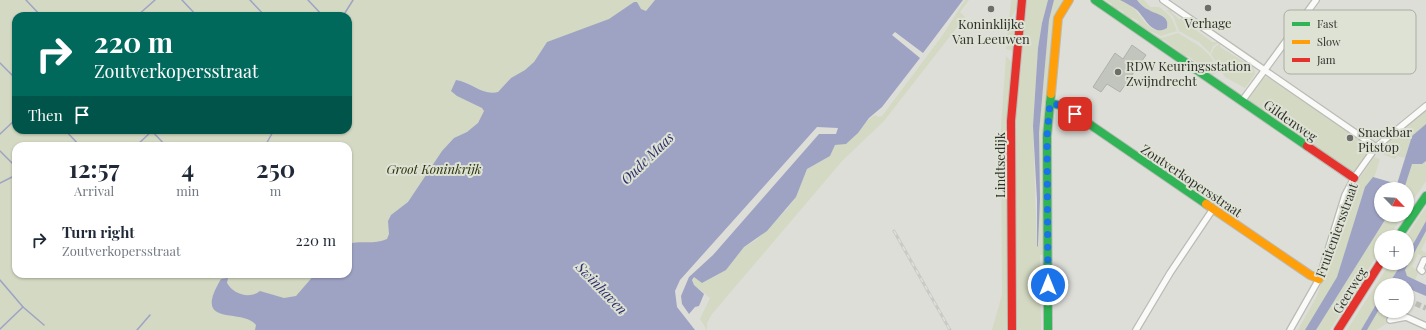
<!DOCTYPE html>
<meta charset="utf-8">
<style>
:root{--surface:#fff;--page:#f6f6f7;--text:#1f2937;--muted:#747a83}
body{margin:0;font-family:"Playfair Display",serif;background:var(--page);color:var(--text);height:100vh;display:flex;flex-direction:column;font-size:15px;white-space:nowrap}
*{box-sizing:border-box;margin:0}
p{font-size:13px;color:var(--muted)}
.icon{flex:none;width:22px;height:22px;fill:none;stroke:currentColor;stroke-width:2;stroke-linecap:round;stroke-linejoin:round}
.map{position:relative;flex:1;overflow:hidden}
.drawer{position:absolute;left:12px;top:142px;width:340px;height:136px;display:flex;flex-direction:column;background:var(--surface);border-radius:12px;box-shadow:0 1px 3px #0004}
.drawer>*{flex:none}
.banner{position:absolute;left:12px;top:12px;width:340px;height:122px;border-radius:12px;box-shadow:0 1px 3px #0004;background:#00695c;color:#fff;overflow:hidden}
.needle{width:26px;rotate:115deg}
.fabs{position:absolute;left:1374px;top:182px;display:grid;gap:8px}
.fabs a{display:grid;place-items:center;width:40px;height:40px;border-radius:50%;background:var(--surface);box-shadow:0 1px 3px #0004;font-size:20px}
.pin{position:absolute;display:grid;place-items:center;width:34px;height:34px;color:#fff;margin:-17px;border-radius:8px;box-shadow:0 2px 6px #0006}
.me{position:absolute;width:44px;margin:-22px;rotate:0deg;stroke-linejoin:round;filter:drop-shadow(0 0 3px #0008)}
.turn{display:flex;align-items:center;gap:14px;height:84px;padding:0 16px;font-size:18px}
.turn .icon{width:52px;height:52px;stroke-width:2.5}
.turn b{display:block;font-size:28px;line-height:34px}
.then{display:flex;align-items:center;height:38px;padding:0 16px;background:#0003;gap:8px;font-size:15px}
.eta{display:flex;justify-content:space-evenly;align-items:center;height:68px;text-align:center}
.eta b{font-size:24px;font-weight:700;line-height:28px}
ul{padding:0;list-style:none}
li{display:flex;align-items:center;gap:12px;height:60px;padding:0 16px}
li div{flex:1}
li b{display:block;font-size:15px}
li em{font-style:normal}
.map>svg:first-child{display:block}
</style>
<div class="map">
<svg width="1426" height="330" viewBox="0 0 1426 330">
<rect width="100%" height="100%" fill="#ddded8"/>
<g fill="#d3d9c2" fill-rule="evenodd">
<path d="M0,0h655l-9,11 -57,16 -42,15 -13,20 -9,8 -14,8 -13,14c-15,4 -27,-11 -42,-12l40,18 -114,232h-382zM16,16h332v114h-332zM16,146h332v128h-332z"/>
<path d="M965,0h4l-9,12 5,5 -81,104 -41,39 -131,154 -5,9v7l-7,-11 10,-21 -16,-13 -2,-5 3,-4 8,7 23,-13 18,-23 12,-7 31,-31 9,-12 11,-28 23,-13 5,-11c4,-1 9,0 12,-3 12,-7 17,-21 28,-27l3,2 4,-1 60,-80z"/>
<path d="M1011,0h8l-1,7 -6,9 4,12 -2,23 -8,-2z"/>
<path d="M1025,0h23l-6,23 -4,25 -5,78 4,121 2,-2v-112l10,-113 5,-20h12l-9,14 -13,241h-4l1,75h-26l-1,-206z"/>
<path d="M1106,0c5,0 9,0 13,0 19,3 23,27 37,30 3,0 7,-1 10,-1l2,-3 -2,-7 -20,-10 -9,-9h7l6,7h9l8,6 5,6 5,12 -16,5 -18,-8 -1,1 -5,-4 2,-3 -6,-4 -6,1 -5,-4 2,-3 -5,-3 -5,1 -4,-3 2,-1v-2z"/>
<path d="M1171,9l3,2 -3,1 8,7 5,-1 15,10 -3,1 1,2 15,11h8l-7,4 -3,7 -11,-11 -20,-11 -6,-15 -7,-6z"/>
<path d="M1147,32l15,6 16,-5c19,12 31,16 41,38l-8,5v-4l-4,-3 -6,1 -4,-3 2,-1v-2l-11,-8 -6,1 -4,-4h3l-17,-13h-6z"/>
<path d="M1221,43l-1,4 34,21 1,6 -10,14 -20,-11 -14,-23 4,-7z"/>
<path d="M1006,56l7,8 -3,266h-18l10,-35 -1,-168z"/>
<path d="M1267,77l105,70 -18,25h-3l-80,-56 -20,-11 -3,-9 13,-18z"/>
<path d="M1426,111v13l-14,12 -7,22 -8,-2 -2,3 -18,-7 14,-14z"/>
<path d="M1374,157l6,2 -6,19 -11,15 -26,84 -31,53h-8l19,-34 34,-105z"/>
<path d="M1426,161v20l-19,28v-20h-3l7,-25h11z"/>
<path d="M1426,207v14l-19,34 -1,-18z"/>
<path d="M1388,215h15l-14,22h-8v12l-51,81h-14z"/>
<path d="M1426,231v9l-5,10 5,3v5l-8,-4 -6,13 7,4 -4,9 -8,-4 -2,-6z"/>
<path d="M1390,263h12l-14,22h-7v11l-20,34h-14z"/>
<path d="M1381,306v5h7v12l-12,7h-9z"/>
</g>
<g fill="#9ea3c4">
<path d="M655,0h308l-40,53 -28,-21 -3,3 28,23 -38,49 -13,11 -11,15 -12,11 -11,1 -5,11 -23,13 -11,28 -29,34 -23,16 -18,23 -24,13 -8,-6 -2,3 2,5 10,9 -5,12 -4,1 -6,7 -7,-10 -1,-8 8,-19 24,-22 106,-121h17l2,-6 -21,-1 -137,153 -5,11 2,16 18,23h-440l1,-5c-14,-18 -65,4 -35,-46l7,-1 -1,5c7,12 23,16 33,8l24,7 12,-2 19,-22h33v-30c13,-4 26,1 39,-5l2,-5 -1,-13 3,-6 17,-13 34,-51 12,-13 13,-6 11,-9 6,-12 -2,-3 -25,-12 -6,-5 5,-11c15,2 27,16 42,12l13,-14 14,-8 9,-8 13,-20 62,-23 25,-17h3l4,7 5,2z"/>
<path d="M1048,0h6l-5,20 -10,113 1,66 -2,48 -1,-1v-46l-4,-74 5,-78 4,-25z"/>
<path d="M1120,0h17c3,4 7,8 12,10 8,5 21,5 18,18 -14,9 -22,-10 -30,-18 -5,-4 -11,-7 -17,-10z"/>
<path d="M1426,124v37l-4,3h-10l-8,25h-23v26h7l-72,115h-11l32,-53 28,-90 8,-10 24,7 15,-48z"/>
<path d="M1426,221v10l-21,39 2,6 19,9v11l-19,-8v-3h-19l14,-22h5v-8z"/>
<path d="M1381,296v10l-14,24h-6z"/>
</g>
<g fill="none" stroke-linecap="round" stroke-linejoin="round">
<g stroke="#9ea3c4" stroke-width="1.5">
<path d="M26,0l15,16"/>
<path d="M182,0l15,16"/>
<path d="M250,0l15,16"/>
<path d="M308,0l15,16"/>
<path d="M137,16l18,-16"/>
<path d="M343,16l10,-16"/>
<path d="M0,63l16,16"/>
<path d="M65,130l15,16"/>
<path d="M151,130l15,16"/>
<path d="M0,134l16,-15"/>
<path d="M136,146l17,-16"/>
<path d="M265,146l9,-16"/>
<path d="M0,151l16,16"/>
<path d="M0,183l16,-8"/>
<path d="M0,280l23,27 21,18"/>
<path d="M0,329l23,-22"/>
<path d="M137,330l13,-15"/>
</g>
</g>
<path fill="#c2c4be" stroke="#b0b1ac" d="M1132,45l14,10 -26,37 -13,-8 -6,8 -8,-5 22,-34 8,6z"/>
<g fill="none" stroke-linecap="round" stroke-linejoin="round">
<path stroke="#bbbcb6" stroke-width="5.5" stroke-dasharray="5.5 3" stroke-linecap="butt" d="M1408,300l18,8"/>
<defs>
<g id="street">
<path d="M1163,0l213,147"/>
<path d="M1242,101l74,-101"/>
<path d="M1422,271l-2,-2 4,-9h2"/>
<path d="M1407,300h1"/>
<path d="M1394,311l-4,9 16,-3 20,9"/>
<path d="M1136,330l34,-57 43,-64"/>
<path d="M1290,330l29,-51 26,-84 9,-17 22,-31 50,-41"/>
</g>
<g id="fast">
<path d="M1095,0l212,146"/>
<path d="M1050,103l13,3 143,98"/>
<path d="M1398,237l28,-41"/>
<path d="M1048,330l-1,-194 4,-42"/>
</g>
<g id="slow">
<path d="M1051,94l7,-76 11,-18"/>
<path d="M1206,204l104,71 9,4"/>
</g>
<g id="jam">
<path d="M1307,146l47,32"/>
<path d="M1012,330l-1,-209 11,-121"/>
<path d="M1338,330l43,-68"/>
</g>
</defs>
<use href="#street" stroke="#babbb6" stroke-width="8"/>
<use href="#fast" stroke="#babbb6" stroke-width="10"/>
<use href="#slow" stroke="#babbb6" stroke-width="10"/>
<use href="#jam" stroke="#babbb6" stroke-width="10"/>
<use href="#street" stroke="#fafaf9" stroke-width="5.5"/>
<use href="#fast" stroke="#30b455" stroke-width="8"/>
<use href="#slow" stroke="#ff9f0a" stroke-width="8"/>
<use href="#jam" stroke="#e5322d" stroke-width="8"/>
<defs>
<path id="rail" d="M894,231l56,99"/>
</defs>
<use href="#rail" stroke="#c9cac8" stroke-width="3"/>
<use href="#rail" stroke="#dee2d4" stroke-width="1.5" stroke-dasharray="4.5" stroke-linecap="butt"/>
</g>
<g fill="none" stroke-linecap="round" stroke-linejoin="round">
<path stroke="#1a73e8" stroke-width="7" stroke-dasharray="0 12.6" d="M1048,285l-1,-149 3,-33 13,3 12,8"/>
</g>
<g fill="#6d6e69" stroke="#dee2d4" stroke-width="1.5">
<circle cx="1208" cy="8" r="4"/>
<circle cx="991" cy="9" r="4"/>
<circle cx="1118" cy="72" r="4"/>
<circle cx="1350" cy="138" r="4"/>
</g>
<g text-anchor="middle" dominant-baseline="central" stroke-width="4" stroke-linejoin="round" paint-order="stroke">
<g font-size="13" fill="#31322d" stroke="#dee2d4">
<text x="1208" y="22">Verhage</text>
<text x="991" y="23">Koninklijke<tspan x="991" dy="15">Van Leeuwen</tspan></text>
<text x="1126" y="65" text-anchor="start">RDW Keuringsstation<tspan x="1126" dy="15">Zwijndrecht</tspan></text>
<text x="1358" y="131" text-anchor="start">Snackbar<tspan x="1358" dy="15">Pitstop</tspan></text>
</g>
<g font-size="13" fill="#31322d" stroke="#dee2d4">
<text transform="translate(1291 120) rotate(35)">Gildenweg</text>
<text transform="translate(999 165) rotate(-90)">Lindtsedijk</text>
<text transform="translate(1192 180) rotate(34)">Zoutverkopersstraat</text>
<text transform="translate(1336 230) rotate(-70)">Fruiteniersstraat</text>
<text transform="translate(1349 290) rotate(-58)">Geerweg</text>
</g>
<g font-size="13" font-style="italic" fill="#2b3309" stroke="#dee2d4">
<text x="434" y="168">Groot Koninkrijk</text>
</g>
<g font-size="14" font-style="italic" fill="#2d2e6b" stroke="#dee2d4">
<text transform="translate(647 158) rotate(-44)">Oude Maas</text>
<text transform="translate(602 288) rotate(46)">Swinhaven</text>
</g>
</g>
<rect x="1284" y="10" width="132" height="64" rx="6" fill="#dee2d4" stroke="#aaada2" stroke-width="1"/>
<rect x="1292" y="22" width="18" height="4" fill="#30b455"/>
<rect x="1292" y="40" width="18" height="4" fill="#ff9f0a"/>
<rect x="1292" y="58" width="18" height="4" fill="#e5322d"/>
<g font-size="11" fill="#31322d">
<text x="1317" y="28">Fast</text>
<text x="1317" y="46">Slow</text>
<text x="1317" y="64">Jam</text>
</g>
</svg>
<div class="fabs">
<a><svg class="needle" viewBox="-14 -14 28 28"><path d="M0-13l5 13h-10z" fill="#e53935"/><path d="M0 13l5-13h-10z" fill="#747a83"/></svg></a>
<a>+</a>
<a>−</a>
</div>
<div class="pin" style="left:1075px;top:114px;background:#d93025"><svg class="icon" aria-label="arrive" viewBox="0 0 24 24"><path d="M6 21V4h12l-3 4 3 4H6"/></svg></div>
<svg class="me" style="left:1048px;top:285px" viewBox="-20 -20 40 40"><circle r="17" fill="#1a73e8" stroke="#fff" stroke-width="3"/><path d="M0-11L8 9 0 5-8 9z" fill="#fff"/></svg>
<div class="banner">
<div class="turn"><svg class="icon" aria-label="right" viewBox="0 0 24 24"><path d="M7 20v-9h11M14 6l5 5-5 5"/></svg><div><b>220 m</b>Zoutverkopersstraat</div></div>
<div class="then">Then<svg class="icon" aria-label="arrive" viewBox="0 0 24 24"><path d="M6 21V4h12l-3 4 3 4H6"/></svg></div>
</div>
<section class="drawer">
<div class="eta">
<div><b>12:57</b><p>Arrival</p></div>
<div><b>4</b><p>min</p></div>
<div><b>250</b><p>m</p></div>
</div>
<ul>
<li><svg class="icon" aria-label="right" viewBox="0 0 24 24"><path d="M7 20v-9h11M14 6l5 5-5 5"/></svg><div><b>Turn right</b><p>Zoutverkopersstraat</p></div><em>220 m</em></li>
</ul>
</section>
</div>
